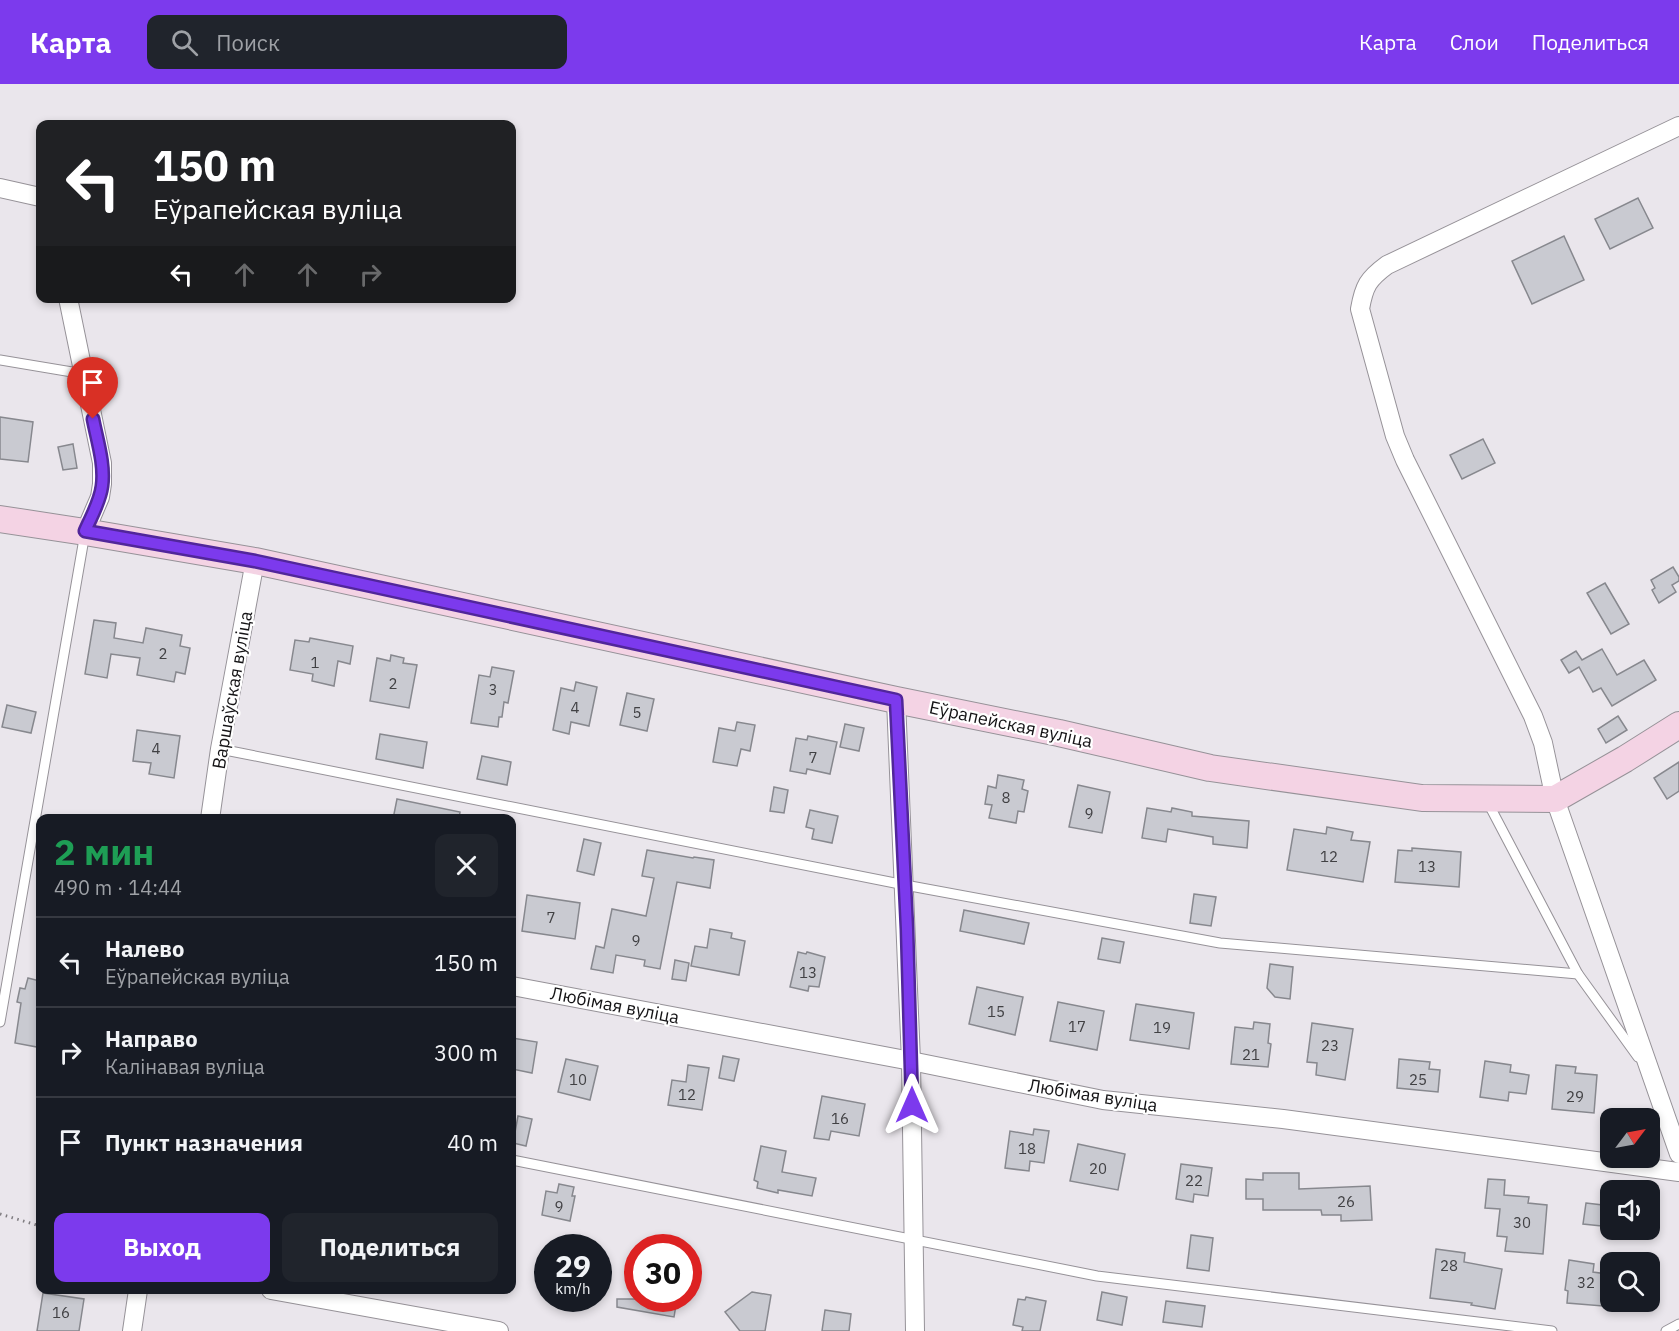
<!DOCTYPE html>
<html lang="ru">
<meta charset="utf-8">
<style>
:root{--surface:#171b24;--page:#20242c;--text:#f1f3f6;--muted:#9ea1a6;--line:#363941;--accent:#7c3aed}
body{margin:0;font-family:"IBM Plex Sans",sans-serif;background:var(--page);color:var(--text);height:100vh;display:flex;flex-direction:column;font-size:22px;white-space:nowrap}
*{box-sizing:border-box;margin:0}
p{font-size:20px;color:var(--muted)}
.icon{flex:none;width:33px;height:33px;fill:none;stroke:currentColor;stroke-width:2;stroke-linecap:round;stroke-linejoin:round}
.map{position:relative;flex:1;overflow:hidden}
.panel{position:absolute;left:36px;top:730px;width:480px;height:480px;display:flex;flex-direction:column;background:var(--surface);border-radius:12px;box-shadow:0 3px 9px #0003}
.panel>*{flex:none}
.hud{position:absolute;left:36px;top:36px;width:480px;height:183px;border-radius:12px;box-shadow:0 3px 9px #0003;background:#202124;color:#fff;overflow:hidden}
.needle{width:39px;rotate:58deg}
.tools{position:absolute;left:1600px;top:1024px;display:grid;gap:12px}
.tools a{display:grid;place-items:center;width:60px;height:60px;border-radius:12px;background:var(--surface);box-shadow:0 3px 9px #0003;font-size:30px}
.speed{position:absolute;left:534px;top:1150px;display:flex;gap:12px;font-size:30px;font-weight:700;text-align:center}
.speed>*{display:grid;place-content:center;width:78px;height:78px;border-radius:50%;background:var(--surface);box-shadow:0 3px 9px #0003;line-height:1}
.speed small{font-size:15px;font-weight:400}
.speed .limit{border:9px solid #d22;background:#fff;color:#111}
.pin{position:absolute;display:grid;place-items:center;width:51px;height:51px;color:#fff;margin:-62px -26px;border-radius:50% 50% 50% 0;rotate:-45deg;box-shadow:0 0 6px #0007}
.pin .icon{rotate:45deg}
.me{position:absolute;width:66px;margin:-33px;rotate:0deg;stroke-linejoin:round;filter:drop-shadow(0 0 4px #0008)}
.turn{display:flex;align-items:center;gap:21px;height:126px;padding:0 18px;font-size:27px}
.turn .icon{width:78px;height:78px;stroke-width:2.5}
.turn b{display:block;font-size:42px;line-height:51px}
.lanes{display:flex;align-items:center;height:57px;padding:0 18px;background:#0003;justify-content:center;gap:30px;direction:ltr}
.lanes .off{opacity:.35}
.round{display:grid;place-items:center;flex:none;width:63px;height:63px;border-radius:12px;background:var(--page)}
.overview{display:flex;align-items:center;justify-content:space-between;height:102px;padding:0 18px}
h1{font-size:36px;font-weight:700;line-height:45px;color:#1e9e55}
.primary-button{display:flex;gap:12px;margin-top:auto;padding:12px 18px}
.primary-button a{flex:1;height:69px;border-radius:12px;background:var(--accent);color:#fff;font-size:24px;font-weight:700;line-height:69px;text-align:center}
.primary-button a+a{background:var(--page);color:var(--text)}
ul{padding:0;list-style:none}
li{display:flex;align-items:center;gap:18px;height:90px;padding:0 18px;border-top:2px solid var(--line)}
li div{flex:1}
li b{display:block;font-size:22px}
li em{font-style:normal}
header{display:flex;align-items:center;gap:36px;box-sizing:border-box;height:84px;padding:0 30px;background:var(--accent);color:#fff}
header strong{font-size:28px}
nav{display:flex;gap:33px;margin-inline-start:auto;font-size:21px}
.search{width:420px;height:54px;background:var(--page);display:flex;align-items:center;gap:15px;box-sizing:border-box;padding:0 21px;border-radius:12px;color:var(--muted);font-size:22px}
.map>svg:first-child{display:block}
</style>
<header>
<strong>Карта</strong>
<div class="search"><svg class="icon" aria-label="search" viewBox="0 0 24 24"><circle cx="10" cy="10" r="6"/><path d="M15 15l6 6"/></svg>Поиск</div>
<nav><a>Карта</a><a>Слои</a><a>Поделиться</a></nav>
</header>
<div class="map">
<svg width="1679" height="1247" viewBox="0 0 1679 1247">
<rect width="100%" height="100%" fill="#eae6ec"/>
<g fill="#c9cad1" stroke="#87888e" stroke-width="1.5">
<path d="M1638,114l15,30 -43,21 -15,-30z"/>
<path d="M1564,152l20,44 -52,24 -20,-43z"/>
<path d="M0,333l33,5 -5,40 -28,-3z"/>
<path d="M1483,355l12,24 -33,16 -12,-24z"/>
<path d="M73,360l4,24 -14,2 -5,-23z"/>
<path d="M1673,483l6,10v4l-7,4 4,7 -17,11 -7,-13 3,-2 -4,-8z"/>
<path d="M1605,499l24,41 -18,10 -24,-41z"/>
<path d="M94,536l22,3 -2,15 29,5 3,-15 36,7 -2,11 10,2 -5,26 -9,-2 -2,10 -37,-7 3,-17 -29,-4 -4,24 -22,-4z"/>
<path d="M310,554l43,8 -3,18 -12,-3 -4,25 -22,-5 1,-7 -23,-4 5,-30 14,2z"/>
<path d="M1602,565l15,26 27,-15 12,20 -44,26 -11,-18 -8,4 -14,-25 -10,6 -8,-13 15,-9 6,9z"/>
<path d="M391,571l13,3 -1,5 14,2 -8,43 -39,-7 7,-43 13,3z"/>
<path d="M492,583l22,4 -6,32 -4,-1 -2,15h-3l-1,10 -27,-4 8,-48 11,2z"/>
<path d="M576,598l21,5 -8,39 -18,-4 -2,12 -16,-4 8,-42 13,3z"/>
<path d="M627,609l27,6 -7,32 -27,-6z"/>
<path d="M7,621l29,7 -5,21 -29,-6z"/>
<path d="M1618,632l9,14 -21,13 -8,-14z"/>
<path d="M737,638l18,3 -5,26 -9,-2 -4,17 -24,-4 6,-34 16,3z"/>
<path d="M845,640l19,4 -5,23 -19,-4z"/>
<path d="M137,646l43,6 -6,42 -25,-4 2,-11 -18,-2z"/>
<path d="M380,650l47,8 -4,26 -47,-9z"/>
<path d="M808,652l29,6 -7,32 -23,-5 -1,5 -16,-3 6,-33 11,2z"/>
<path d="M482,672l29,6 -4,23 -30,-6z"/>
<path d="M1679,678v29l-12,8 -13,-21z"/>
<path d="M998,691l26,5 -2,9 6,2 -4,21 -6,-1 -2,12 -27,-5 3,-13 -7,-1 3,-18 8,2z"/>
<path d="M1078,701l32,7 -8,41 -33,-6z"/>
<path d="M774,703l14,3 -4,23 -14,-2z"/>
<path d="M397,715l63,13 -1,7h-66z"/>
<path d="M1147,724l24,4 1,-4 20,4v4l57,5 -2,27 -34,-4v-7l-45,-8 -2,13 -24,-4z"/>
<path d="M810,726l28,6 -6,27 -20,-4 2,-10 -8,-2z"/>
<path d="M1327,743l26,5 -2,8 19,2 -7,40 -76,-12 7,-41 32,5z"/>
<path d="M584,755l17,4 -7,32 -17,-4z"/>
<path d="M1412,764l49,4 -2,35 -64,-5 3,-32 14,1z"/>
<path d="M647,766l46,8 1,-1 20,3 -4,28 -33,-6 -17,87 -16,-3 1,-6 -29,-5 -3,18 -22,-4 5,-23 8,2 8,-39 34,7 8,-38 -12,-2z"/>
<path d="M1194,810l22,3 -5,29 -21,-3z"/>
<path d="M527,811l53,8 -5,36 -53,-8z"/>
<path d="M964,826l65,13 -5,21 -64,-13z"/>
<path d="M710,845l22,4 -1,5 14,3 -6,34 -48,-9 4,-20 12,2z"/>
<path d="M1102,854l22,4 -4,21 -22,-4z"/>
<path d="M798,868l8,2 1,-2 18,5 -6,30 -10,-1 -1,5 -18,-4z"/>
<path d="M675,876l14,3 -3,18 -14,-2z"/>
<path d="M1270,880l23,3 -3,32 -15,-2 -8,-9z"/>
<path d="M28,894l12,3v25l-3,16 3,1v2l-3,22 -22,-4 6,-40 -4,-1 3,-14 5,1z"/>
<path d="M977,903l46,10 -8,38 -46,-11z"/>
<path d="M1058,918l46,9 -7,39 -47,-9z"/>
<path d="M1136,920l58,9 -5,36 -59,-9z"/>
<path d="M1254,938l16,2 -2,19 3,1 -3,23 -37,-3 4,-37 18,2z"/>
<path d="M1312,939l41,6 -8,51 -29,-5 1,-12 -10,-1z"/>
<path d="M512,954l25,4 -5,31 -20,-4z"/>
<path d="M723,972l16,3 -5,22 -15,-3z"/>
<path d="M566,975l32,7 -8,34 -32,-8z"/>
<path d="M1399,975l31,3 -1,7 11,1 -2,22 -41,-4z"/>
<path d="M1485,977l26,4 -1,7 19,3 -3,19 -17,-2 -1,9 -28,-4z"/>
<path d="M688,981l21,3 -7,42 -34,-5 4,-25 14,2z"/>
<path d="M1556,981l20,2 -1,6 22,2 -3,38 -42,-4z"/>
<path d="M822,1012l43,8 -6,32 -28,-5 -2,9 -15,-2z"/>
<path d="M518,1032l14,3 -6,27 -13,-3z"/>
<path d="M1034,1045l15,2 -5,32 -14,-2 -1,10 -24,-3 5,-37 23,4z"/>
<path d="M1078,1060l47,10 -7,36 -48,-9z"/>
<path d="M761,1062l25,5 -4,21 34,6 -4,18 -34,-6v3l-21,-5 1,-6 -4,-2z"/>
<path d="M1181,1080l31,4 -4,28 -14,-2 -1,8 -17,-3z"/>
<path d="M1263,1089h36v16l71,-3 2,34 -31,1v-6h-19l-1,-5h-58v-11h-17v-20l17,1z"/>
<path d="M1488,1095l17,1 -1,15 25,2 -1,6 19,2 -4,49 -38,-3 2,-14 -10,-1 3,-27 -15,-1z"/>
<path d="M559,1100l15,3 -2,9h3l-5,25 -28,-6 4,-24 11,2z"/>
<path d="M1586,1119l25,3v21l-28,-3z"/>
<path d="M1191,1151l22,3 -4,33 -22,-3z"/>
<path d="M1436,1165l29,4 -1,9 38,7 -7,40 -24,-4 1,-2 -42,-5z"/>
<path d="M1569,1176l25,4 -1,8 14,2 -4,32 -36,-3 1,-12 -3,-1z"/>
<path d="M752,1208l19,3 -6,36h-25l-15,-19z"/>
<path d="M1102,1208l25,5 -5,28 -25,-5z"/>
<path d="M43,1209l41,6 -5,32h-42z"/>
<path d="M1026,1213l20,4 -6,30h-18l1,-4 -10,-2 5,-26 7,1z"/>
<path d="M617,1215h60l-3,18 -57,-10z"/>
<path d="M1166,1217l39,5 -3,21 -39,-5z"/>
<path d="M825,1226l26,4 -2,17h-27z"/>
</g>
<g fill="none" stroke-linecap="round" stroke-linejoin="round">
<defs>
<g id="lane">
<path d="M0,276l84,14"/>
<path d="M220,665l685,136 315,58 358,31"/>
<path d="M1487,717l91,173 60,83"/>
<path d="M0,938l85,-489"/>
<path d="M512,1076l585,116 455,55"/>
<path d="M1666,1247l13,-7"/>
</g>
<g id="street">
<path d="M1679,42l-292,139c-19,14 -23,21 -27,44l35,127 10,24 128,256 10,27 12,56 124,355"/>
<path d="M0,104l40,9"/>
<path d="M68,214l34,165v21l-2,13 -15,35"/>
<path d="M896,616l15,361 4,270"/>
<path d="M210,735l10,-70 35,-188"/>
<path d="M512,902l399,75 192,39 180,19 396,53"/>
<path d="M271,1206l228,41"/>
<path d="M132,1247l6,-41"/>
</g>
<path id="secondary" d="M0,435l85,13 170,29 641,139 163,33 151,35 212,30 133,1 70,-40 54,-34"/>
</defs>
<use href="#lane" stroke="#969298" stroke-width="11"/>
<use href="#street" stroke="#969298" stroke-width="20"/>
<use href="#secondary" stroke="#969298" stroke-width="28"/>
<path stroke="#7f7c80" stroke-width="3" stroke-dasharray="1.5 4.5" stroke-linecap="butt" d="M0,1130l40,12"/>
<use href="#lane" stroke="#fff" stroke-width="9"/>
<use href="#street" stroke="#fff" stroke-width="18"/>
<use href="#secondary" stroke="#f4d3e4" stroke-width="26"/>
</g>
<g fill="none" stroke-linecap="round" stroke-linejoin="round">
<defs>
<path id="route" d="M93,335c4,21 12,45 9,67 -2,16 -11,31 -17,45l170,30 107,23 534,116 11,229 5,176"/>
</defs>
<use href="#route" stroke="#51269a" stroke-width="15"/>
<use href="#route" stroke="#7c3aed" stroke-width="10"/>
</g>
<g text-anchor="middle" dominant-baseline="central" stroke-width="4.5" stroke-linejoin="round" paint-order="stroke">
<g font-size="15" fill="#414144">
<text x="163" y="569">2</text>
<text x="315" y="578">1</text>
<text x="393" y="599">2</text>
<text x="493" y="605">3</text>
<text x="575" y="623">4</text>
<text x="637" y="628">5</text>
<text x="156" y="664">4</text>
<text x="813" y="673">7</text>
<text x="1006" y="713">8</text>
<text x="1089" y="729">9</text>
<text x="1329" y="772">12</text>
<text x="1427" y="782">13</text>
<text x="551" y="833">7</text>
<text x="636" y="856">9</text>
<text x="808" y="888">13</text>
<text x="996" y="927">15</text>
<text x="1077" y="942">17</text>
<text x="1162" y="943">19</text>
<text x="1330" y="961">23</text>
<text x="1251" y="970">21</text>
<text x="578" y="995">10</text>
<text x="1418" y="995">25</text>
<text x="687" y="1010">12</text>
<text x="1575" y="1012">29</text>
<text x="840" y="1034">16</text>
<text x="1027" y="1064">18</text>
<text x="1098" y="1084">20</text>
<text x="1194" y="1096">22</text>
<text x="1346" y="1117">26</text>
<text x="559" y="1122">9</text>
<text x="1522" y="1138">30</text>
<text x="1449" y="1181">28</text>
<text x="1586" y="1198">32</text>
<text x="61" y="1228">16</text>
</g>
<g font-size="18" fill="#141315" stroke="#fff">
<text transform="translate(232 606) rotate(-80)">Варшаўская вуліца</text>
<text transform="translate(1011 640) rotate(12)">Еўрапейская вуліца</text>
<text transform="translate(615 921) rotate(11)">Любімая вуліца</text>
<text transform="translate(1093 1011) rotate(9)">Любімая вуліца</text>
</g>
</g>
</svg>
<div class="tools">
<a><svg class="needle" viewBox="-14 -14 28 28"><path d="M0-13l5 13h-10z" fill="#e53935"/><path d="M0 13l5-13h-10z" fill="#9ea1a6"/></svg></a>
<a><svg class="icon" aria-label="sound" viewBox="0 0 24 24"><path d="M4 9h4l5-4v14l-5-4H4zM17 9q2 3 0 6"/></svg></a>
<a><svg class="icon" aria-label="search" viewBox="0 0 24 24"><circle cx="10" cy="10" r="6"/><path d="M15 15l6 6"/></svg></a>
</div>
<div class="speed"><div>29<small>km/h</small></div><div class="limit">30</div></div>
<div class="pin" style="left:93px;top:335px;background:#d93025"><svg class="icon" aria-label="arrive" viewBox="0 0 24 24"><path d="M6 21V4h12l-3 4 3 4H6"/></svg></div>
<svg class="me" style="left:912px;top:1021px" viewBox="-20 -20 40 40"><path d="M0-17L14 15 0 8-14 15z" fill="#7c3aed" stroke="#fff" stroke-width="4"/></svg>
<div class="hud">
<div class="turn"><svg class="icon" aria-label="left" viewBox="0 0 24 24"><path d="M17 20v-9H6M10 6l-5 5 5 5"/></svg><div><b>150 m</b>Еўрапейская вуліца</div></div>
<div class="lanes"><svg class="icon" aria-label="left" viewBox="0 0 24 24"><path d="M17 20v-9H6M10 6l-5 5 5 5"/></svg><svg class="icon off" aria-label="ahead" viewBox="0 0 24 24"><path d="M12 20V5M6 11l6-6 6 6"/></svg><svg class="icon off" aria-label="ahead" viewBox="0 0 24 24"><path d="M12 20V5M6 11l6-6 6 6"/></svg><svg class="icon off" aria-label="right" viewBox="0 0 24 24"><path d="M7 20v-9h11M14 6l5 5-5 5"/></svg></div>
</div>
<section class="panel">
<div class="overview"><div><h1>2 мин</h1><p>490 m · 14:44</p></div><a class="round"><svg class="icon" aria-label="close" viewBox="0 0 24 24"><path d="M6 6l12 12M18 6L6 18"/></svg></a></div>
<ul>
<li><svg class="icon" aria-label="left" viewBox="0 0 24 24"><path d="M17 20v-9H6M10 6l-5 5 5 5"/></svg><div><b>Налево</b><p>Еўрапейская вуліца</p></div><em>150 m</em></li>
<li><svg class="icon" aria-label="right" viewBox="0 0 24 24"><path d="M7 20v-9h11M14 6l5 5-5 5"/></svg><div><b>Направо</b><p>Калінавая вуліца</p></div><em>300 m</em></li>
<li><svg class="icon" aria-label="arrive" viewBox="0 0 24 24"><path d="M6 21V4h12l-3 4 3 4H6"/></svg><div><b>Пункт назначения</b></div><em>40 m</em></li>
</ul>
<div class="primary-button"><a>Выход</a><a>Поделиться</a></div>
</section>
</div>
